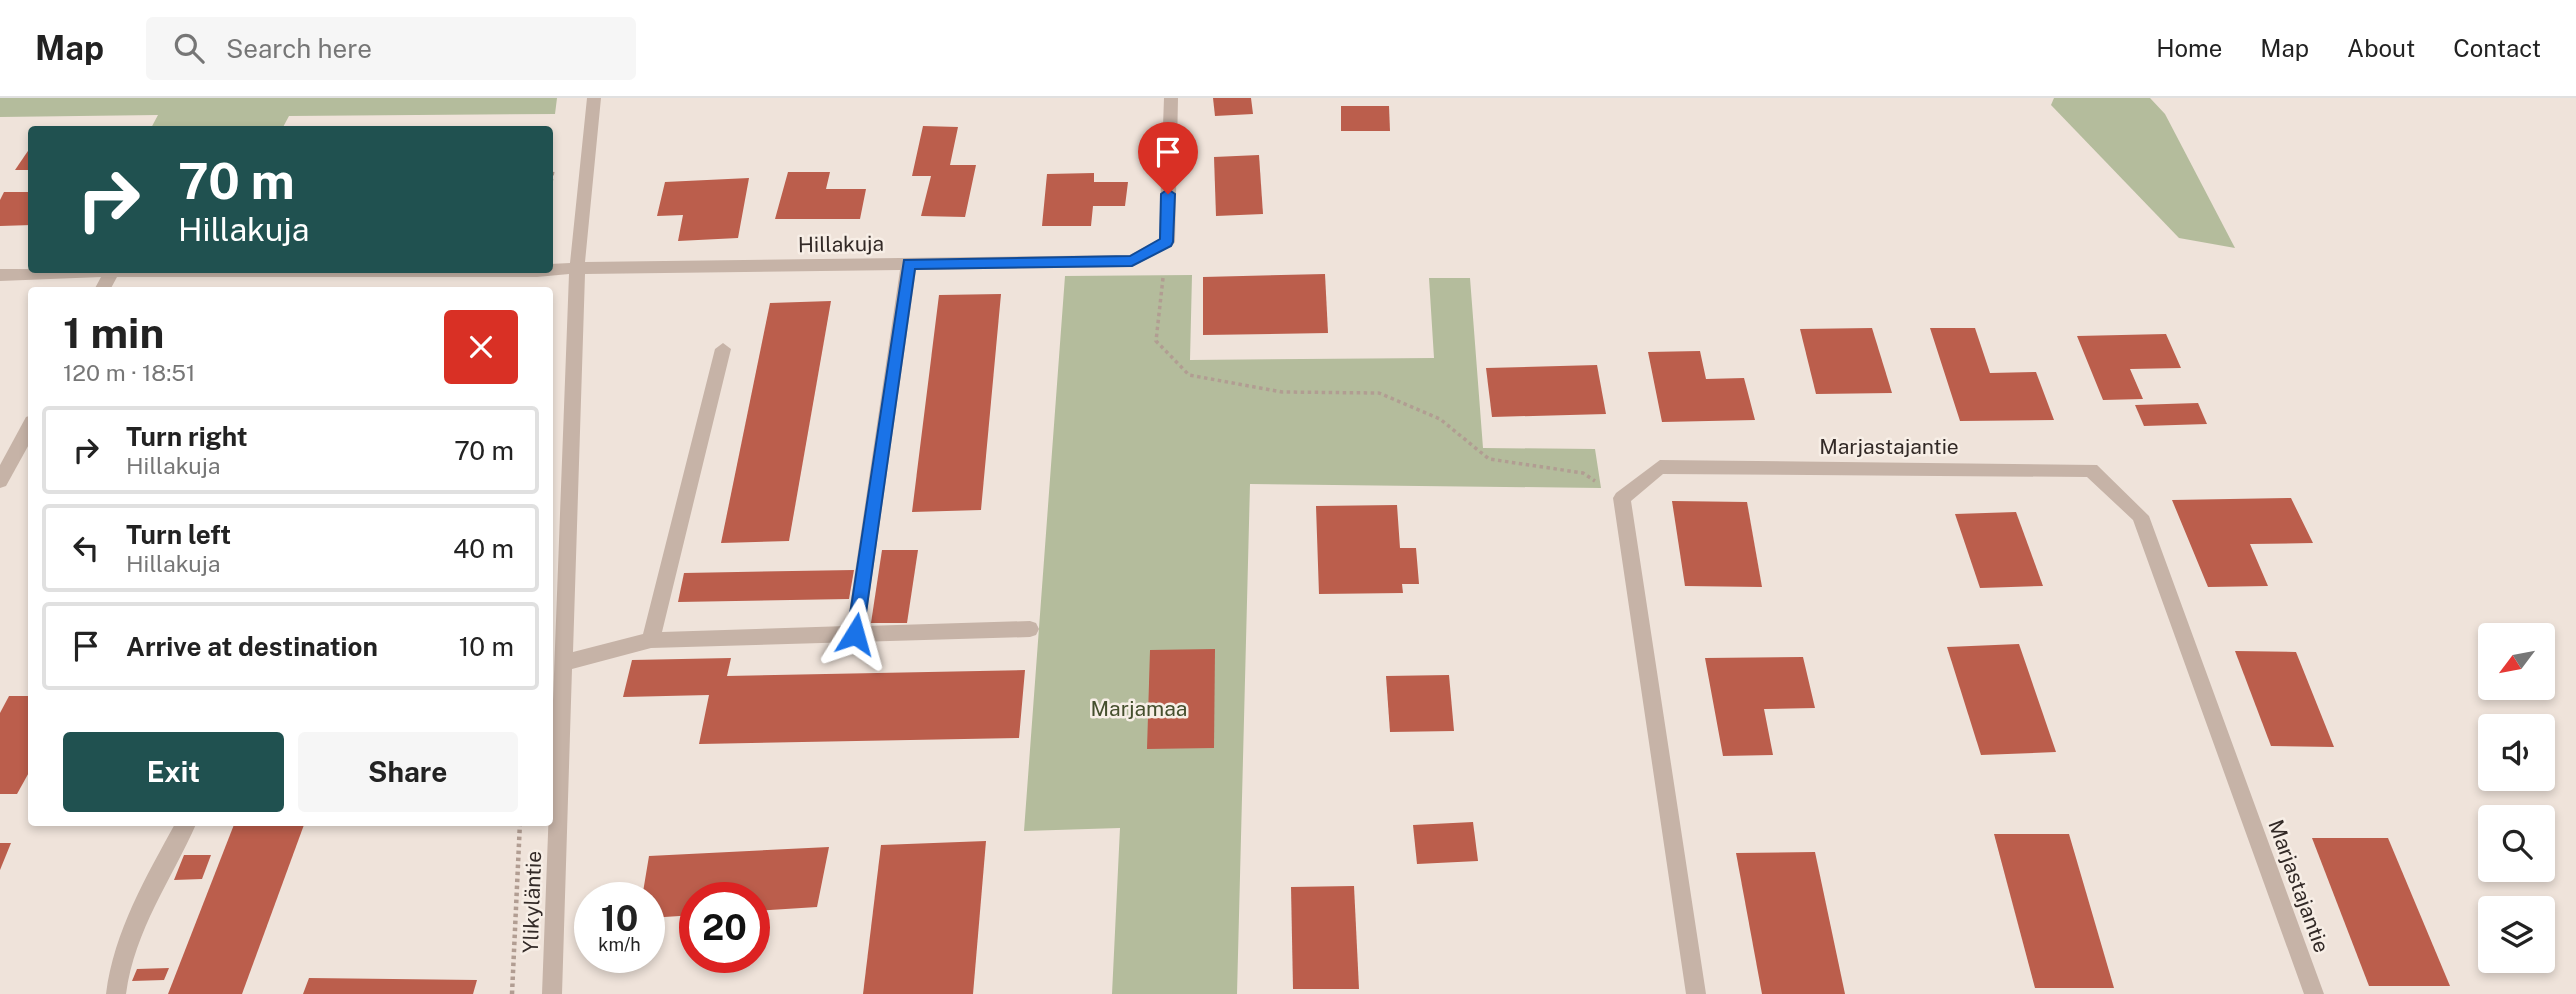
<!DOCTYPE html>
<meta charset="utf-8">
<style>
:root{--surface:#fff;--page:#f6f6f6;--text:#222;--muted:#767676;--line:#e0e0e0;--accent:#205150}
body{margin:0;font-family:"Public Sans",sans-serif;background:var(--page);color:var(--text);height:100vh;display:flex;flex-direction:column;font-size:26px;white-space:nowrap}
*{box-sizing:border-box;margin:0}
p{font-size:23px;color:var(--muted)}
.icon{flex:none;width:38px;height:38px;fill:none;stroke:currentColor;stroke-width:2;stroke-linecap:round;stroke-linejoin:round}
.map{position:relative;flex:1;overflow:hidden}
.details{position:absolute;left:28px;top:189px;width:525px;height:539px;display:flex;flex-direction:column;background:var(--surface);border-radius:7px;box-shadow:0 4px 10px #0003}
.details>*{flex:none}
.top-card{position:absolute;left:28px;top:28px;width:525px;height:147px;border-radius:7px;box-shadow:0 4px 10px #0003;background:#205150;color:#fff;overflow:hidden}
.needle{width:46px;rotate:238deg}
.tools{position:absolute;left:2478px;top:525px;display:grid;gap:14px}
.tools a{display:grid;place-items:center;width:77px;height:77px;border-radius:7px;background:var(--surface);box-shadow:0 4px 10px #0003;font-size:35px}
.speed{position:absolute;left:574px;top:784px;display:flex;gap:14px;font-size:35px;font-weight:700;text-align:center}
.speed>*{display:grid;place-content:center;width:91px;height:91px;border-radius:50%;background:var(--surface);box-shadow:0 4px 10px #0003;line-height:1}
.speed small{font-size:18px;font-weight:400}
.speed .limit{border:10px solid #d22;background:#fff;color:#111}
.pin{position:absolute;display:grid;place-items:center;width:60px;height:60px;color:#fff;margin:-72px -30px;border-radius:50% 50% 50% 0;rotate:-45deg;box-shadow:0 0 7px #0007}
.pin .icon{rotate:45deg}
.me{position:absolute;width:77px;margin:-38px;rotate:8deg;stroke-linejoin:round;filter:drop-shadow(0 0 5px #0008)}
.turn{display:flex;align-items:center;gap:24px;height:147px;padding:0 35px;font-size:32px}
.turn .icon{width:91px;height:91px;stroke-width:2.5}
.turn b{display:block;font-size:49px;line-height:60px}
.round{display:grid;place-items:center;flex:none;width:74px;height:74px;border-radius:7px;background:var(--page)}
.head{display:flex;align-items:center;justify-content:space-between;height:119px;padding:0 35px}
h1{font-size:42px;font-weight:700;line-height:52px}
.button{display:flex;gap:14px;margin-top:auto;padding:14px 35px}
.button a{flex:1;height:80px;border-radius:7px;background:var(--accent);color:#fff;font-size:28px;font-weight:700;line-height:80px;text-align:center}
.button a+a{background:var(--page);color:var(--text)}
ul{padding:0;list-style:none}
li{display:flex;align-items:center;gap:21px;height:88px;margin:0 14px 10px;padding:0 21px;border:4px solid var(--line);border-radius:7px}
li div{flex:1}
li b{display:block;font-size:26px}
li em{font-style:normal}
header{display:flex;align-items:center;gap:42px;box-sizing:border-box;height:98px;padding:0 35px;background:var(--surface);border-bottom:2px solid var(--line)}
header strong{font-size:33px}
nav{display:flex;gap:38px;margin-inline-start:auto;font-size:24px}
.search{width:490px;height:63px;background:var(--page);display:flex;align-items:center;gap:18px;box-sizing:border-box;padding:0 24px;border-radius:7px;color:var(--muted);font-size:26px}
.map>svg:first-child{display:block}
</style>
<header>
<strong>Map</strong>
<div class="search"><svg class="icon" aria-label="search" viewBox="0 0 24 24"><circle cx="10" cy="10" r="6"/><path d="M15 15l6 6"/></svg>Search here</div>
<nav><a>Home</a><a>Map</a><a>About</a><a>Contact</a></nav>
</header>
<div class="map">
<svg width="2576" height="896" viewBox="0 0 2576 896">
<rect width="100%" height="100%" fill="#efe3da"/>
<g fill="#b4bc9c">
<path d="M0,0h557l-2,16 -266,2 -7,13 -132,1 8,-15 -158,2z"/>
<path d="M2054,0h96l15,16 70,134 -56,-10 -128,-133z"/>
<path d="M1192,177l-2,85 244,-2 -5,-80h41l13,170 112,1 6,39 -351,-4 -13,510h-125l8,-166 -96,3 41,-555z"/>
</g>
<g fill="#bb5e4c">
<path d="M1213,0h38l2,16 -38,2z"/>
<path d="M1341,8h48l1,25h-49z"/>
<path d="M923,28l35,1 -8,38h26l-11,52 -44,-1 10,-40h-19z"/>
<path d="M32,47v25h-17z"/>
<path d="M1259,57l4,59 -47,2 -2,-59z"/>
<path d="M788,74h42l-4,17h40l-6,30h-85z"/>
<path d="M1094,75v9h34l-3,24h-32l-2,20h-49l5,-52z"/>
<path d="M749,80l-11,60 -60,3 5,-26 -26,1 8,-34z"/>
<path d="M4,94h28v33l-32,1v-26z"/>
<path d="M1325,176l3,59 -125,2v-58z"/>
<path d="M1001,196l-20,216 -69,2 27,-217z"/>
<path d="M831,203l-42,240 -68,2 49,-240z"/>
<path d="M1872,230l20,65 -76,1 -16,-65z"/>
<path d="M1930,230h45l15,45 46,-1 18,48 -94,1z"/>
<path d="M2166,236l15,34 -51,1 13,30 -40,1 -26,-64z"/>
<path d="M1700,253l6,28 38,-1 11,42 -93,2 -14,-70z"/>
<path d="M1597,267l9,49 -114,3 -6,-49z"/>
<path d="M2198,305l9,21 -63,2 -9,-21z"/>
<path d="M2291,400l22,45 -63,1 18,42 -60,1 -36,-87z"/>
<path d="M1672,403l75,1 15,85 -77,-1z"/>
<path d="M1397,407l3,43h16l3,36h-17l1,9 -84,1 -3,-88z"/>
<path d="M2016,414l27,74 -63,2 -25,-74z"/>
<path d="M882,452h36l-11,73h-36z"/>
<path d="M854,472l-5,29 -171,3 6,-29z"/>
<path d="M2019,546l37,108 -75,3 -34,-108z"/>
<path d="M1215,551l-1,99 -67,1 3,-99z"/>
<path d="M2235,553l61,1 38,95 -63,-1z"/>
<path d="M1803,559l12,51 -51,1 9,46 -50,1 -18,-98z"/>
<path d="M731,560l-4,18 298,-6 -6,68 -320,6 10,-49 -86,2 9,-37z"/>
<path d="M1449,577l5,56 -64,1 -4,-56z"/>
<path d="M9,598h23v71l-15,27h-17v-81z"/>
<path d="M235,724h70l-63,172h-74z"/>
<path d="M1473,724l5,39 -61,3 -4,-39z"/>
<path d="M1994,736h75l45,154h-79z"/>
<path d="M2312,740h76l62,148h-81z"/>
<path d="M986,743l-13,153h-110l18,-149z"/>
<path d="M0,745h11l-11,27z"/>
<path d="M829,749l-12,60 -63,4v-13h-59v17l-46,3v-20h-7l7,-42z"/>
<path d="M1815,754l30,142h-83l-26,-141z"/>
<path d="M184,757h27l-9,24 -28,1z"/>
<path d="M1354,788l5,103h-66l-2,-102z"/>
<path d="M169,870l-5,12 -32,1 5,-12z"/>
<path d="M309,880l168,2 -4,14h-170z"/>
</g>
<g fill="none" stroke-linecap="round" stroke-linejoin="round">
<g stroke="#b19d92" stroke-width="3.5" stroke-dasharray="3.5 3.5" stroke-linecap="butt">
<path d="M550,91l3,-19"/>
<path d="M1163,180l-7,63 33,34 93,17 97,1 61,26 49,40 94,14 12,8"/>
</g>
<path stroke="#b19d92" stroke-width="4.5" stroke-dasharray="3.5 3.5" stroke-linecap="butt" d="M512,896l8,-172"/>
<g fill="#c6b3a7" fill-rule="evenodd">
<path d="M587,0h14l-16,164 545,-7 29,-16 5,-141h14l-3,144 -3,4 -40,21 -216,3 -51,356 165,-5 6,2 3,6 -3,6 -6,2 -379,11 -79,21 -10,325h-20l27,-720 -32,3h-420l-7,13h-16l7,-13 -101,4v-12l550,1v-6l20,-1zM900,172l-53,356 -185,6 69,-283 -8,-6 -8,6 -72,285 -70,18 12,-378z"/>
<path d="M32,317v24l-26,47 -6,2v-23l26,-48z"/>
<path d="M1660,362l437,5 52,51 175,478h-20l-171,-474 -46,-43 -424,-3 -32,27 75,493h-20l-73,-496 3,-5z"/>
<path d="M176,724h21c-26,59 -62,107 -71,172h-20c8,-63 40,-117 70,-172z"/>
</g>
</g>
<path fill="#1a73e8" stroke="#114b97" stroke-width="2" d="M1168,91l7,5 -2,48 -2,4 -39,20 -217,3 -52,365 -2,5 -6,2 -6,-2 -2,-5 57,-374 226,-4 30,-17 1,-45z"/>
<g text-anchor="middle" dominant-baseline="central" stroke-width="5" stroke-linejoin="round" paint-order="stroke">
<g font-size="21" fill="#332a27" stroke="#f7eee6">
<text transform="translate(841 146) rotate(-1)">Hillakuja</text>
<text x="1889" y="348">Marjastajantie</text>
<text transform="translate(2299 788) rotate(70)">Marjastajantie</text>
<text transform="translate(532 804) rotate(-88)">Ylikyläntie</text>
</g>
<g font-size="21" fill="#454f2d" stroke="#f7eee6">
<text x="1139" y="610">Marjamaa</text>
</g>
</g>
</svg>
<div class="tools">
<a><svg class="needle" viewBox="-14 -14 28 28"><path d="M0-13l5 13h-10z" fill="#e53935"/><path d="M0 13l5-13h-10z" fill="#767676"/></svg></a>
<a><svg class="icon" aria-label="sound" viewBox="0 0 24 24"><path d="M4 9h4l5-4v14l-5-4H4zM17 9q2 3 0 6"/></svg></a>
<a><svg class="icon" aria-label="search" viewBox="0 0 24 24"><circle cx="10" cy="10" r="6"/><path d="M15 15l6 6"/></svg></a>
<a><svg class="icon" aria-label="layers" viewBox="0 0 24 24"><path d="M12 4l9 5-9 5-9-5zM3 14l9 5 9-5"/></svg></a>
</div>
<div class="speed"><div>10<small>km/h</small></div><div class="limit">20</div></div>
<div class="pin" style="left:1168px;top:96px;background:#d93025"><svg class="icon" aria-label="arrive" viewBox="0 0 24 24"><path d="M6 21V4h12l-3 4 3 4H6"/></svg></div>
<svg class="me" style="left:855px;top:536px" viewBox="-20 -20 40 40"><path d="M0-17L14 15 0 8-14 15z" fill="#1a73e8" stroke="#fff" stroke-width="4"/></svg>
<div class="top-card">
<div class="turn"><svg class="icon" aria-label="right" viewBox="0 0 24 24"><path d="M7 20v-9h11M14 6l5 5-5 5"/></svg><div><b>70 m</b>Hillakuja</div></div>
</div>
<section class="details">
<div class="head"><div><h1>1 min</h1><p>120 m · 18:51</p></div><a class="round" style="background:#d93025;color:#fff"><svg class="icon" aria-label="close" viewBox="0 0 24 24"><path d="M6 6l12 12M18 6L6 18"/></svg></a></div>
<ul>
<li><svg class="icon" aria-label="right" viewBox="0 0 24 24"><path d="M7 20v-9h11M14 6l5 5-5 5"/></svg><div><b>Turn right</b><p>Hillakuja</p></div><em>70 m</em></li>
<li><svg class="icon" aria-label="left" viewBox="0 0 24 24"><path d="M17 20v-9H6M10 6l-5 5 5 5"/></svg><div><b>Turn left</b><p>Hillakuja</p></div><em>40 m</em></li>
<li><svg class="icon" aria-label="arrive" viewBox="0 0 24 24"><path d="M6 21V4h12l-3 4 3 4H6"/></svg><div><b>Arrive at destination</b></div><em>10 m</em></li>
</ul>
<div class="button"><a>Exit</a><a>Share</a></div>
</section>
</div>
